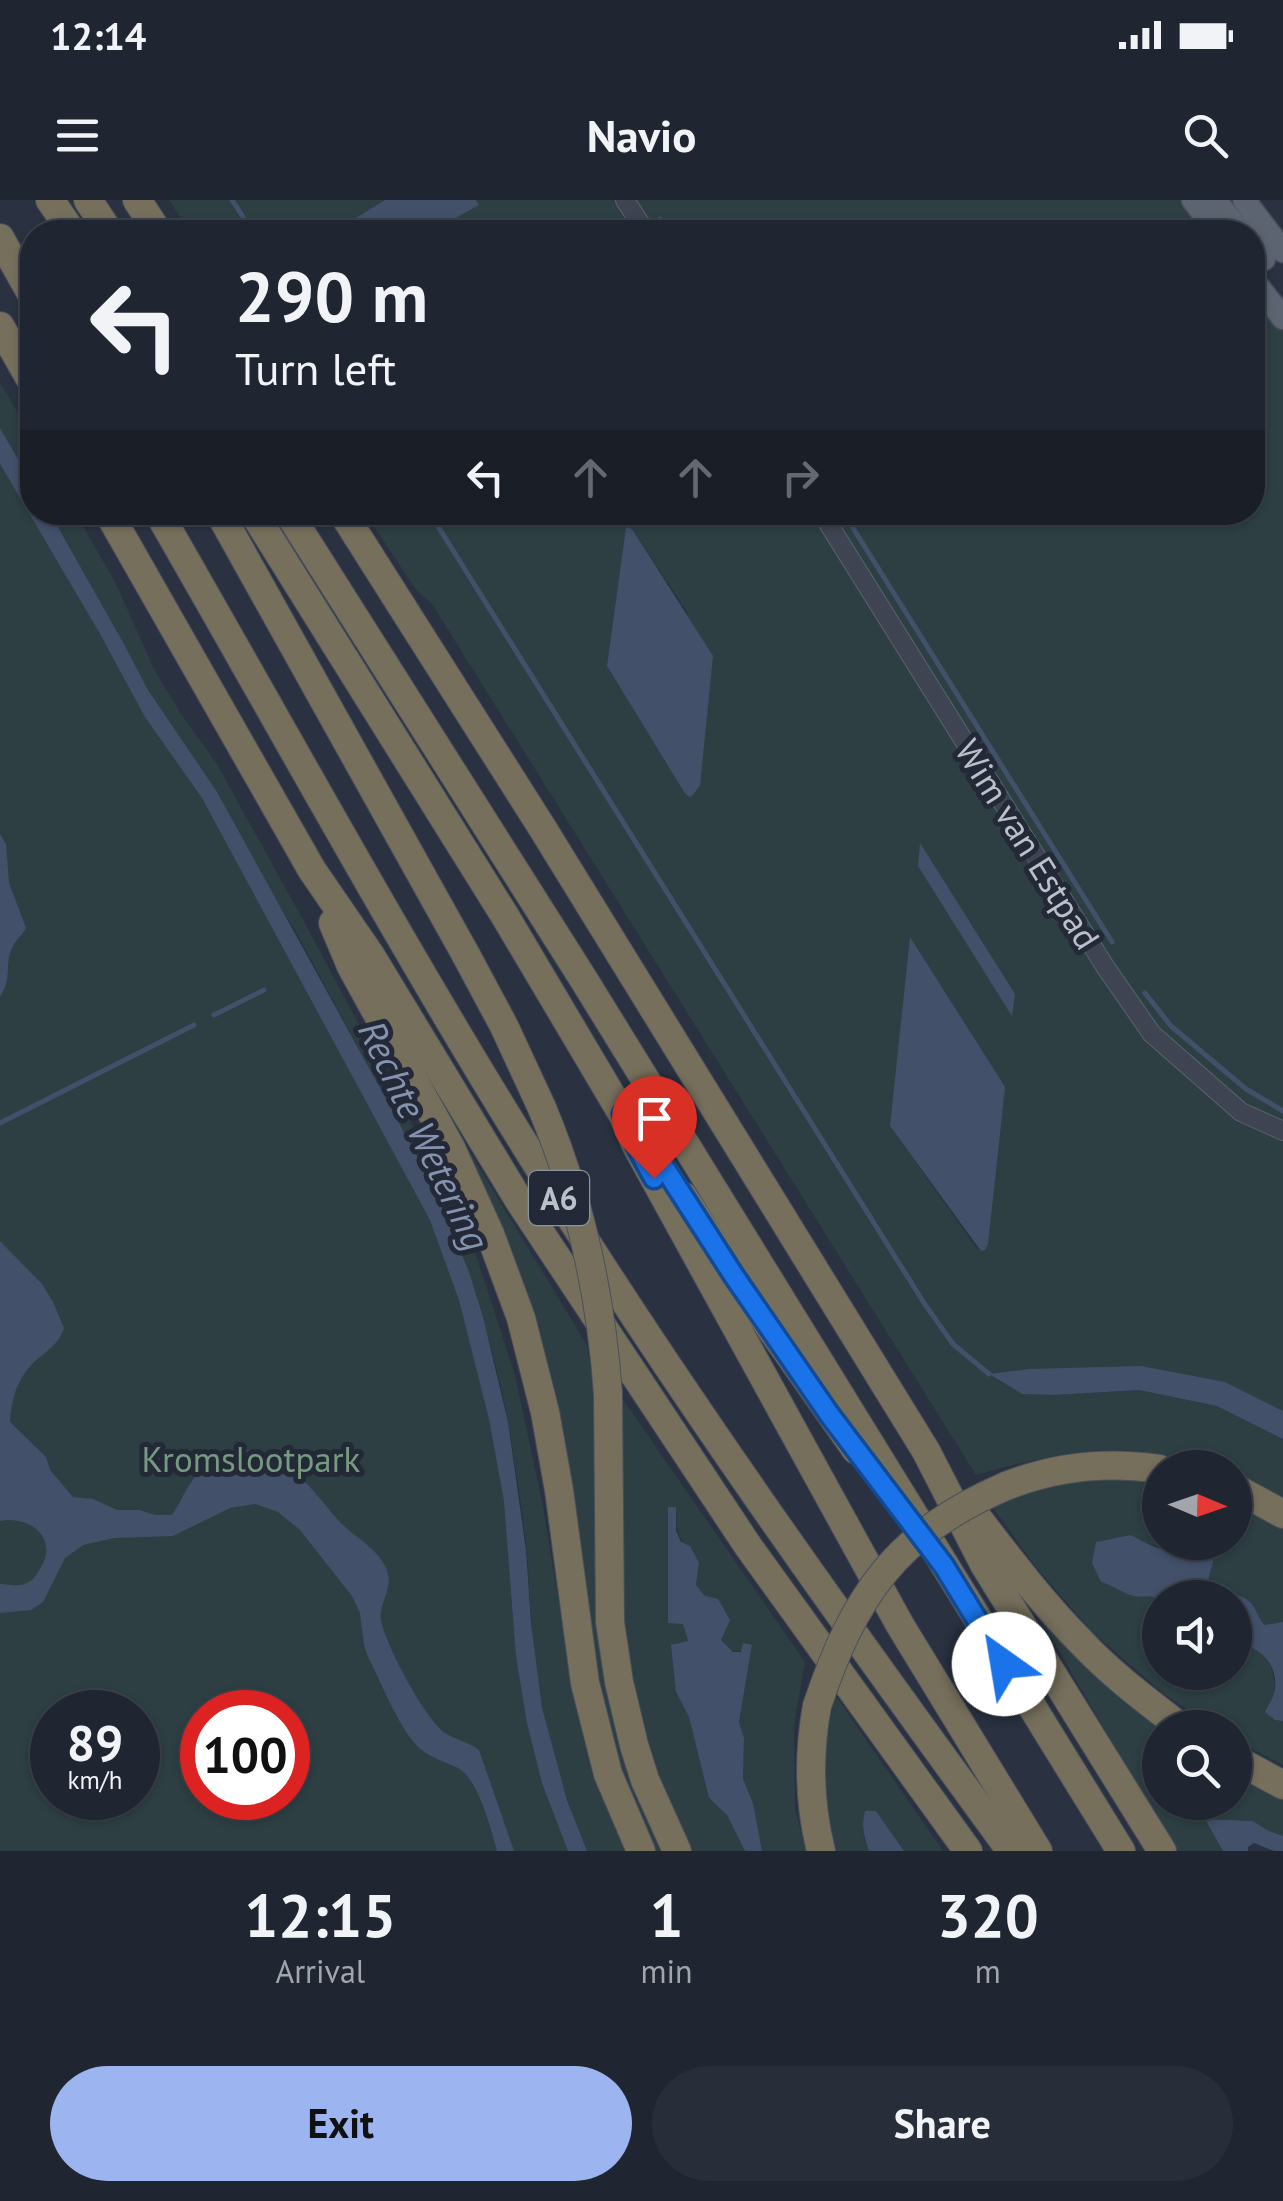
<!DOCTYPE html>
<style>
:root{--surface:#202631;--page:#282e39;--text:#f1f3f6;--muted:#a2a5ab;--line:#3d434d;--accent:#9cb4ef}
body{margin:0;font-family:"PT Sans",sans-serif;background:var(--page);color:var(--text);height:100vh;display:flex;flex-direction:column;font-size:38px;white-space:nowrap}
*{box-sizing:border-box;margin:0}
p{font-size:32px;color:var(--muted)}
.icon{flex:none;width:55px;height:55px;fill:none;stroke:currentColor;stroke-width:2;stroke-linecap:round;stroke-linejoin:round}
.map{position:relative;height:1651px;overflow:hidden}
.panel{display:flex;flex-direction:column;background:var(--surface);flex:1}
.panel>*{flex:none}
.hud{position:absolute;left:20px;top:20px;width:1245px;height:305px;border-radius:40px;box-shadow:0 2px 8px #0004,0 0 0 2px var(--line);background:#202631;color:var(--text);overflow:hidden}
.needle{width:65px;rotate:92deg}
.buttons{position:absolute;left:1142px;top:1250px;display:grid;gap:20px}
.buttons a{display:grid;place-items:center;width:110px;height:110px;border-radius:50%;background:var(--surface);box-shadow:0 2px 8px #0004,0 0 0 2px var(--line);font-size:50px}
.speed{position:absolute;left:30px;top:1490px;display:flex;gap:20px;font-size:50px;font-weight:700;text-align:center}
.speed>*{display:grid;place-content:center;width:130px;height:130px;border-radius:50%;background:var(--surface);box-shadow:0 2px 8px #0004,0 0 0 2px var(--line);line-height:1}
.speed small{font-size:25px;font-weight:400}
.speed .limit{border:15px solid #d22;background:#fff;color:#111}
.pin{position:absolute;display:grid;place-items:center;width:85px;height:85px;color:#fff;margin:-102px -42px;border-radius:50% 50% 50% 0;rotate:-45deg;box-shadow:0 0 10px #0007}
.pin .icon{rotate:45deg}
.me{position:absolute;width:110px;margin:-55px;rotate:328deg;stroke-linejoin:round;filter:drop-shadow(0 0 8px #0008)}
.turn{display:flex;align-items:center;gap:35px;height:210px;padding:0 50px;font-size:45px}
.turn .icon{width:130px;height:130px;stroke-width:2.5}
.turn b{display:block;font-size:70px;line-height:85px}
.lanes{display:flex;align-items:center;height:95px;padding:0 50px;background:#0003;justify-content:center;gap:50px;direction:ltr}
.lanes .off{opacity:.35}
.eta{display:flex;justify-content:space-evenly;align-items:center;height:170px;text-align:center}
.eta b{font-size:60px;font-weight:600;line-height:70px}
.button{display:flex;gap:20px;margin-top:auto;padding:20px 50px}
.button a{flex:1;height:115px;border-radius:60px;background:var(--accent);color:#111;font-size:40px;font-weight:600;line-height:115px;text-align:center}
.button a+a{background:var(--page);color:var(--text)}
.status{display:flex;justify-content:space-between;align-items:center;height:70px;padding:0 50px;background:var(--surface);direction:ltr}
.status svg{height:28px;fill:currentColor}
header{display:flex;justify-content:space-between;align-items:center;height:130px;padding:0 50px;background:var(--surface);font-size:45px;font-weight:600}
.map>svg:first-child{display:block}
</style>
<div class="status"><b>12:14</b><svg viewBox="0 0 49 12"><path d="M0 12V9h3v3zM5 12V6h3v6zM10 12V3h3v9zM15 12V0h3v12zM26 1h20v11H26zM47 4h2v5h-2z"/></svg></div>
<header><svg class="icon" aria-label="menu" viewBox="0 0 24 24"><path d="M4 6h16M4 12h16M4 18h16"/></svg>Navio<svg class="icon" aria-label="search" viewBox="0 0 24 24"><circle cx="10" cy="10" r="6"/><path d="M15 15l6 6"/></svg></header>
<div class="map">
<svg width="1283" height="1651" viewBox="0 0 1283 1651">
<rect width="100%" height="100%" fill="#2a3241"/>
<g fill="#2d3f43" fill-rule="evenodd">
<path d="M169,0h216l-52,32h-143z"/>
<path d="M476,0h707l24,32h-776l48,-27z"/>
<path d="M1253,91l30,40v1080l-58,-29 -171,-12 -25,-1 -39,6 32,19 32,1 85,-5 78,16 66,33v58l-48,-23v-6c-33,-1 -66,-14 -99,-17 -55,-5 -109,10 -160,24l-544,-871 -16,-14 -51,-77 887,-1zM626,328l6,1 55,83 3,184 -6,-4 -77,-126zM920,645l94,148 -2,21 -94,-148zM911,738l70,313 -6,-5 -85,-120z"/>
<path d="M0,182l32,56v45l-32,-55z"/>
<path d="M0,264l55,93 212,335 185,353 44,147 37,322 43,137h-576zM52,1512h86v86h-86zM202,1512h86v86h-86z"/>
<path d="M50,313h26l41,73 37,83 27,45 36,50 90,163 135,253 32,69 41,126 28,132 33,200 28,92 25,52h-42c-18,-45 -34,-91 -44,-138 -11,-53 -12,-107 -16,-160 -4,-40 -11,-81 -17,-121 -15,-87 -43,-168 -78,-248l-136,-252 -148,-242 -24,-46z"/>
<path d="M460,936l127,209 11,64 4,176 63,266h-13l-32,-78 -24,-89 -15,-105z"/>
<path d="M622,1198l183,264 -11,63 1,84 11,42h-44l-9,-48 -10,-24 1,-41 -5,-16 13,-76c-34,21 -35,-26 -46,-48 -2,-4 -7,-9 -10,-13l3,-22c-19,-22 -23,-26 -23,-55l-8,114 15,2 5,18 -12,50 13,25 20,81 18,17 18,36h-52l-11,-19 -32,-77 -18,-79 -11,-84z"/>
<path d="M1160,1277v65h75v-45l48,27v98l-18,3c-8,-7 -7,-15 -14,-22 -8,-9 -29,-11 -41,-14 -4,-9 0,-20 4,-29l-9,-9c-31,-1 -47,-1 -75,-16l-29,47 31,14h21l7,4v72h75v-29c45,4 40,43 40,77l8,1v44l-48,-25v-12l-20,-1 -51,-33 -74,-64 -57,-67 -42,-58 70,-26z"/>
<path d="M1038,1415l122,113v74h75v-31l48,23v42l-16,-6 -14,-9 -47,-2 17,32h-48z"/>
<path d="M835,1495l108,156h-39l-28,-40 -13,7 1,21 5,12h-37l-12,-78z"/>
</g>
<g fill="#43506a">
<path d="M385,0h91l3,5 -48,27h-98z"/>
<path d="M0,228l32,55v29l18,1 74,131 24,46 69,102 167,303 48,89 18,42 19,46 14,45 25,105 18,128 5,73 11,85 25,92 20,51h-19l-26,-68 -15,-60 -11,-67 -12,-155 -15,-82 -30,-119 -29,-80 -228,-422 -57,-81 -46,-85 -99,-168z"/>
<path d="M626,327l6,2 81,127 -13,129 -7,10 -4,2 -5,-5 -77,-126z"/>
<path d="M0,634l6,10 3,39 17,45c-4,8 -11,12 -14,20 -8,17 1,29 -12,49z"/>
<path d="M920,643l95,151 -3,22 -94,-150z"/>
<path d="M910,737l95,150 -17,157 -3,6 -4,1 -91,-125z"/>
<path d="M0,1041l42,43 11,18 11,26c-6,18 -18,23 -31,35 -16,16 -22,37 -23,59l36,35 4,13 23,27 20,2 24,11h22l16,5h17c9,-12 13,-27 24,-39 8,-10 23,-25 37,-27 9,-2 21,3 29,6 38,15 50,34 75,64 14,16 41,29 49,49 9,20 -8,35 -5,52 4,24 44,99 64,113 11,7 24,9 34,17l35,101h-17c-6,-22 -19,-73 -39,-83 -18,-9 -33,-11 -46,-28 -17,-22 -31,-58 -44,-83l-4,-12 -4,-32 -8,-17 -52,-66 -22,-18 -23,-8 -25,4 -57,28 -59,2 -31,7 -18,13 -22,44 -12,8 -31,3v-29c8,0 16,3 24,0 10,-3 12,-9 17,-17 18,-29 -12,-52 -41,-46z"/>
<path d="M1141,1166l84,16 58,29v28l-66,-33 -78,-16 -85,5 -32,-1 -33,-20 40,-5z"/>
<path d="M668,1307h8v24l5,11 9,4 9,17 -3,22 9,11 13,3 12,21 -9,20 12,12h8l2,-9 9,2 -13,77 5,16 -1,41 10,24 9,48h-17l-18,-36 -18,-17 -20,-81 -13,-25 -5,-47 17,-4 -5,-17 -15,-1z"/>
<path d="M1131,1335c13,7 25,14 40,16 15,2 29,-2 43,4 0,12 -9,21 -4,34 12,4 33,4 41,14 7,7 6,15 14,22l18,-3v99l-8,-1 -10,-8c4,-8 9,-15 10,-23 3,-25 -16,-44 -40,-46v-45h-75v2c-10,-6 -15,-2 -26,-4 -10,-2 -22,-11 -33,-14l-9,-19 4,-21z"/>
<path d="M865,1611h11l28,40h-35c-5,-13 -8,-27 -4,-40z"/>
<path d="M1205,1619l48,2 14,9 16,6v15h-9l-20,-8 -6,4v4h-25z"/>
</g>
<g fill="none" stroke-linecap="round" stroke-linejoin="round">
<g stroke="#43506a" stroke-width="5">
<path d="M232,0l21,32"/>
<path d="M660,19l9,13"/>
<path d="M429,312l495,791 29,41 36,30"/>
<path d="M843,312l269,430"/>
<path d="M1145,793l26,33 75,63 37,22"/>
<path d="M214,815l50,-25"/>
<path d="M0,923l194,-98"/>
</g>
<defs>
<g id="minor">
<path d="M625,0l21,32"/>
<path d="M821,312l285,456 46,66 89,78 42,19"/>
</g>
<g id="major">
<path d="M1193,0l24,32"/>
<path d="M1215,0l26,32"/>
<path d="M1244,0l39,51"/>
<path d="M1252,47l12,12"/>
<path d="M1252,79l31,39"/>
</g>
<g id="highway">
<path d="M50,0l22,32"/>
<path d="M88,0l21,32"/>
<path d="M137,0l21,32"/>
<path d="M0,38l32,57"/>
<path d="M0,126l32,56"/>
<path d="M108,312l204,358 59,86 149,246 228,344 220,305"/>
<path d="M158,312c129,224 252,451 390,670 144,229 303,450 463,669"/>
<path d="M219,312l247,443 38,71 38,82"/>
<path d="M253,312l252,404 118,199 13,30 264,480 138,226"/>
<path d="M288,312l296,468 537,871"/>
<path d="M342,312l201,317 383,622 58,113 178,287"/>
<path d="M333,723l18,43 100,182 39,86 31,84 24,94 14,78 26,193 23,91 33,77"/>
<path d="M683,996l69,106 104,148"/>
<path d="M608,1194l2,228 9,60 15,63 11,35 32,71"/>
<path d="M1006,1286c50,-20 101,-25 154,-17"/>
<path d="M1235,1288l48,26"/>
<path d="M969,1307c36,46 71,94 113,136 30,32 65,58 100,85"/>
<path d="M817,1506c-9,49 -8,97 4,145"/>
<path d="M1235,1559l48,26"/>
</g>
</defs>
<use href="#minor" stroke="#5c626f" stroke-width="20"/>
<use href="#major" stroke="#484d5b" stroke-width="25"/>
<use href="#highway" stroke="#494f5c" stroke-width="30"/>
<use href="#minor" stroke="#3e4451" stroke-width="18"/>
<use href="#major" stroke="#5c6371" stroke-width="22"/>
<use href="#highway" stroke="#766f5c" stroke-width="28"/>
<defs>
<g id="highway-bridge">
<path d="M542,908c38,91 59,188 66,286"/>
<path d="M817,1506c37,-110 78,-172 189,-220"/>
</g>
</defs>
<use href="#highway-bridge" stroke="#494f5c" stroke-width="30" stroke-linecap="butt"/>
<use href="#highway-bridge" stroke="#766f5c" stroke-width="28"/>
</g>
<g fill="none" stroke-linecap="round" stroke-linejoin="round">
<defs>
<path id="route" d="M654,978l-18,-33 -13,-31 23,25 88,137 95,138 115,152 60,98"/>
</defs>
<use href="#route" stroke="#114b97" stroke-width="25"/>
<use href="#route" stroke="#1a73e8" stroke-width="18"/>
</g>
<g text-anchor="middle" dominant-baseline="central" stroke-width="10" stroke-linejoin="round" paint-order="stroke">
<rect fill="#232937" stroke="#8d939f" stroke-width="2.5" x="529" y="971" width="60" height="54" rx="8"/>
<g font-size="32" font-weight="bold" fill="#bbc0cb">
<text x="559" y="998">A6</text>
</g>
<g font-size="35" fill="#bbc0cb" stroke="#232937">
<text transform="translate(1028 644) rotate(58)">Wim van Estpad</text>
</g>
<g font-size="35" fill="#759a81" stroke="#232937">
<text x="251" y="1259">Kromslootpark</text>
</g>
<g font-size="38" font-style="italic" fill="#8693af" stroke="#232937">
<text transform="translate(425 935) rotate(64)">Rechte Wetering</text>
</g>
</g>
</svg>
<div class="buttons">
<a><svg class="needle" viewBox="-14 -14 28 28"><path d="M0-13l5 13h-10z" fill="#e53935"/><path d="M0 13l5-13h-10z" fill="#a2a5ab"/></svg></a>
<a><svg class="icon" aria-label="sound" viewBox="0 0 24 24"><path d="M4 9h4l5-4v14l-5-4H4zM17 9q2 3 0 6"/></svg></a>
<a><svg class="icon" aria-label="search" viewBox="0 0 24 24"><circle cx="10" cy="10" r="6"/><path d="M15 15l6 6"/></svg></a>
</div>
<div class="speed"><div>89<small>km/h</small></div><div class="limit">100</div></div>
<div class="pin" style="left:654px;top:978px;background:#d93025"><svg class="icon" aria-label="arrive" viewBox="0 0 24 24"><path d="M6 21V4h12l-3 4 3 4H6"/></svg></div>
<svg class="me" style="left:1004px;top:1464px" viewBox="-20 -20 40 40"><circle r="19" fill="#fff"/><path d="M0-13L10 11 0 6-10 11z" fill="#1a73e8"/></svg>
<div class="hud">
<div class="turn"><svg class="icon" aria-label="left" viewBox="0 0 24 24"><path d="M17 20v-9H6M10 6l-5 5 5 5"/></svg><div><b>290 m</b>Turn left</div></div>
<div class="lanes"><svg class="icon" aria-label="left" viewBox="0 0 24 24"><path d="M17 20v-9H6M10 6l-5 5 5 5"/></svg><svg class="icon off" aria-label="ahead" viewBox="0 0 24 24"><path d="M12 20V5M6 11l6-6 6 6"/></svg><svg class="icon off" aria-label="ahead" viewBox="0 0 24 24"><path d="M12 20V5M6 11l6-6 6 6"/></svg><svg class="icon off" aria-label="right" viewBox="0 0 24 24"><path d="M7 20v-9h11M14 6l5 5-5 5"/></svg></div>
</div>
</div>
<section class="panel">
<div class="eta">
<div><b>12:15</b><p>Arrival</p></div>
<div><b>1</b><p>min</p></div>
<div><b>320</b><p>m</p></div>
</div>
<div class="button"><a>Exit</a><a>Share</a></div>
</section>
